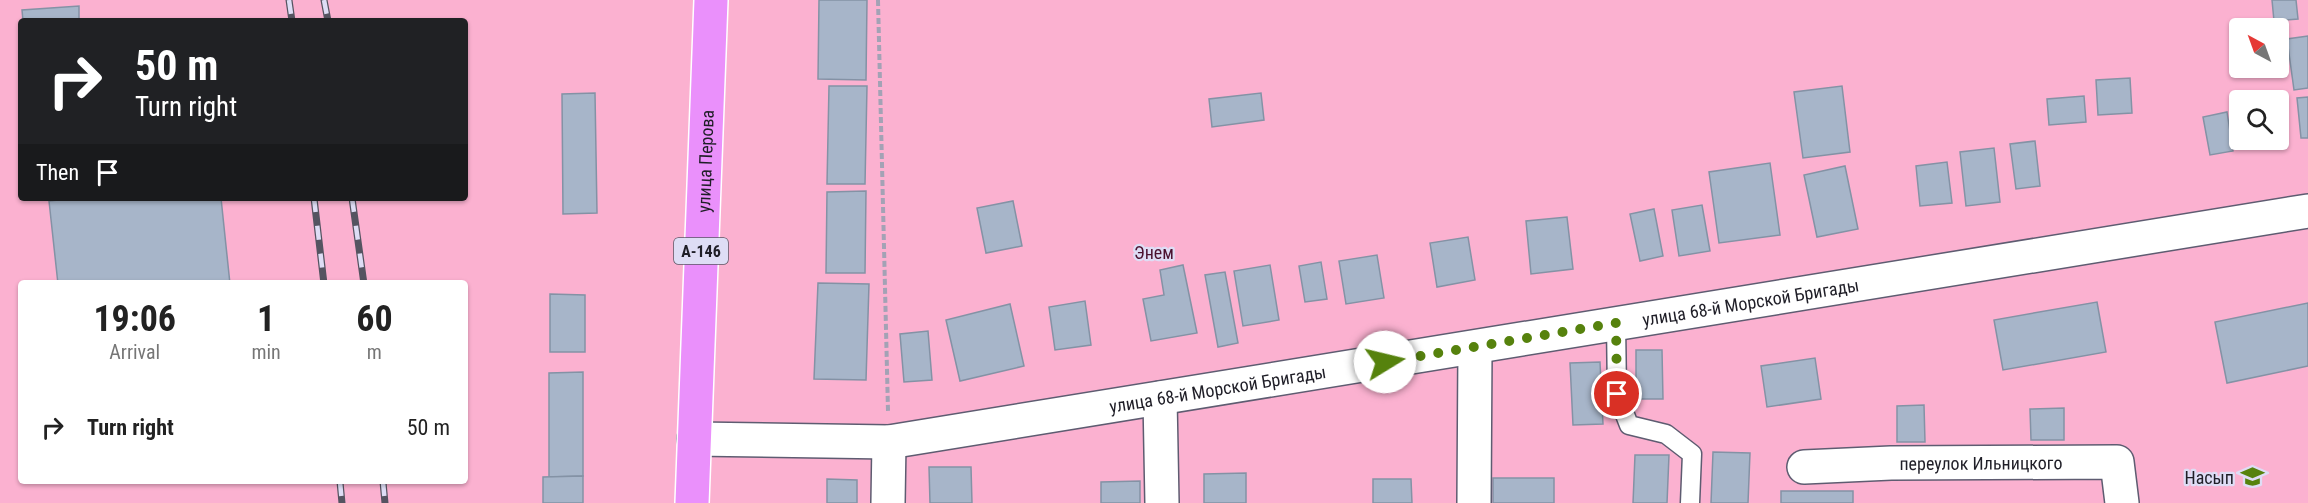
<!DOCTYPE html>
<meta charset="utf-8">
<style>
:root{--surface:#fff;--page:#f6f6f6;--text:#222;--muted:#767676}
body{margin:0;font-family:"Roboto Condensed",sans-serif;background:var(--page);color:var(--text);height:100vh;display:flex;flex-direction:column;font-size:22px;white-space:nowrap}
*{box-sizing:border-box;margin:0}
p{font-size:20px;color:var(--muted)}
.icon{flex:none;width:33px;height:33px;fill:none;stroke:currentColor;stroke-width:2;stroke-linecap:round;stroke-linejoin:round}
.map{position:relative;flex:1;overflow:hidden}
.sheet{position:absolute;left:18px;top:280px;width:450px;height:204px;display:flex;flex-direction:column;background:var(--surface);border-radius:6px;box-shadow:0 2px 4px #0004}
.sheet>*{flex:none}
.guide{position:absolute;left:18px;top:18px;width:450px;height:183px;border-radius:6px;box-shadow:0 2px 4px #0004;background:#202124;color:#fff;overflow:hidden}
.needle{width:39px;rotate:319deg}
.controls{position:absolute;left:2229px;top:18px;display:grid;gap:12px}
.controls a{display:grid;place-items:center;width:60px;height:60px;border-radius:6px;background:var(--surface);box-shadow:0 2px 4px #0004;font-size:30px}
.pin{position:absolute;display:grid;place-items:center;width:51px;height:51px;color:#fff;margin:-26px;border:3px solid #fff;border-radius:50%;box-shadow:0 2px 6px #0007}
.me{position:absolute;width:66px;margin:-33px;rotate:81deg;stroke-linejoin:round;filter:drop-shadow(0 0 4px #0008)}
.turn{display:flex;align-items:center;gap:21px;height:126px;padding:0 18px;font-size:27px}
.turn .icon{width:78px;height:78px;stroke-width:2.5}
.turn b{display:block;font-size:42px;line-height:51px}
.then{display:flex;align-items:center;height:57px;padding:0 18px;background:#0003;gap:12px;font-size:22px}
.eta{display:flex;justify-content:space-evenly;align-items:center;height:102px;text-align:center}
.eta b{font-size:36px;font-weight:700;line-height:42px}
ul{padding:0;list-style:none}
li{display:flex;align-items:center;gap:18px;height:90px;padding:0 18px}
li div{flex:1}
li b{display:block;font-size:22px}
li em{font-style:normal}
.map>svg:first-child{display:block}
</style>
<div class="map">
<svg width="2308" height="503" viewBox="0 0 2308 503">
<rect width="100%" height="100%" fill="#deddf5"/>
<path fill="#fbb1d0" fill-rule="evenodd" d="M0,0h2308v503h-2308zM21,21h444v177h-444zM2240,28h38v40h-38zM2240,100h38v40h-38zM21,284h444v198h-444z"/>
<g fill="#a7b5c9" stroke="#8492a5" stroke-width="1.5">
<path d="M819,0h48l-1,80 -48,-1z"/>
<path d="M2272,0h24l2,19 -24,2z"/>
<path d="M79,6v15h-56l-1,-11z"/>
<path d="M2308,36v52l-14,2 -7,-51z"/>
<path d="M2130,78l2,35 -34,2 -2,-35z"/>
<path d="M829,86h38l-2,98h-38z"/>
<path d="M1842,86l8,66 -47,6 -9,-66z"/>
<path d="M595,93l2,120 -34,1 -1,-120z"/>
<path d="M1261,93l3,27 -52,7 -3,-28z"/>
<path d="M2084,96l2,26 -37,3 -2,-26z"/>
<path d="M2308,97v41h-7l-4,-40z"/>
<path d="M2227,112l6,39 -23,4 -7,-38z"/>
<path d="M2035,141l5,45 -24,3 -6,-45z"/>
<path d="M1994,148l6,54 -34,4 -6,-54z"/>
<path d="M1947,162l5,41 -32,3 -4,-40z"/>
<path d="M1770,163l10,72 -61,8 -10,-71z"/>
<path d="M1845,166l13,63 -41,8 -13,-62z"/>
<path d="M866,191l-1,82h-39l1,-81z"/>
<path d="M78,198h143l9,86h-172l-9,-83z"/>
<path d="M1013,201l9,45 -36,7 -9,-45z"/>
<path d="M1702,205l8,46 -31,5 -7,-46z"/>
<path d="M1654,209l9,47 -23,5 -10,-47z"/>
<path d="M1567,217l6,52 -42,5 -5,-53z"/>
<path d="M1468,237l7,43 -38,7 -7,-44z"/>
<path d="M1377,255l7,43 -38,6 -7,-43z"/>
<path d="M1321,262l6,37 -22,3 -6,-36z"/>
<path d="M1183,265l14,68 -46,8 -8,-42 21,-4 -4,-25z"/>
<path d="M1270,265l9,55 -36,6 -9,-55z"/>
<path d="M1225,272l13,71 -20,4 -13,-72z"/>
<path d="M818,283l51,1 -3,96 -52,-1z"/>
<path d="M550,294l35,1v57h-35z"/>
<path d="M1085,301l6,44 -36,5 -6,-43z"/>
<path d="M2097,302l9,50 -103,18 -9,-50z"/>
<path d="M2308,303v63l-81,17 -12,-61z"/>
<path d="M1010,304l14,62 -64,15 -14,-61z"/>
<path d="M928,331l4,49 -28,2 -4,-48z"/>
<path d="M1636,350h26l1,49h-27z"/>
<path d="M1815,358l6,41 -54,8 -6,-41z"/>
<path d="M1600,362l3,62 -30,1 -3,-62z"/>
<path d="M583,372v104l-34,1v-104z"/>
<path d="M1924,405l1,37h-28v-36z"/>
<path d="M2064,408v32h-33l-1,-31z"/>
<path d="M1713,452l37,1 -2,50h-37z"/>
<path d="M1635,455h34l-2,48h-34z"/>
<path d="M929,467h42l1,36h-42z"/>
<path d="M1246,473v30h-42v-29z"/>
<path d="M583,476v27h-40v-26z"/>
<rect x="1493" y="478" width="61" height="25"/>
<path d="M827,479l30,1v23h-30z"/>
<path d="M1373,479h38l1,24h-39z"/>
<path d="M1140,481v22h-39v-21z"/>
<rect x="1781" y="491" width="72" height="12"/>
</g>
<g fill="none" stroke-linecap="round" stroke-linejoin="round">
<defs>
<path id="lane" d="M1616,323l1,71 12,31 37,9 26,20 -2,49"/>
<g id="street">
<path d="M1160,398l2,105"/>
<path id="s1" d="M694,439l195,3 1419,-231"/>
<path id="s2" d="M1804,467l87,-4 226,-1 5,41"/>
<path d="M888,503l1,-61"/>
<path d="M1474,503l1,-155"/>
</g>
<g id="highway">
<path id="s3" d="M692,503l19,-503"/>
</g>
</defs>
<use href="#lane" stroke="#5e5c71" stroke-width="21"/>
<use href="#street" stroke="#5e5c71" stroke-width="36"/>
<use href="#highway" stroke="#fff" stroke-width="36"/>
<path stroke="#a3a2b5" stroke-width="4" stroke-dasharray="6 3" stroke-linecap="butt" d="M878,0l10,411"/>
<use href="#lane" stroke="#fff" stroke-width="18"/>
<use href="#street" stroke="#fff" stroke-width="33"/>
<use href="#highway" stroke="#ea90fb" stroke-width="33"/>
<defs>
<g id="rail">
<path d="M289,0l3,21"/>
<path d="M324,0l4,21"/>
<path d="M314,198l10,86"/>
<path d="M352,198l12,86"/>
<path d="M340,482l2,21"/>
<path d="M383,482l2,21"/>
</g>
</defs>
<use href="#rail" stroke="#555461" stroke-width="7"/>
<use href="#rail" stroke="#deddf5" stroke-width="4.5" stroke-dasharray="14" stroke-linecap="butt"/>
</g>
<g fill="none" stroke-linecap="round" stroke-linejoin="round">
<path stroke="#56820d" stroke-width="10" stroke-dasharray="0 18" d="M1385,362l231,-39 1,71"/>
</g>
<defs>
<symbol id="school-bare" viewBox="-9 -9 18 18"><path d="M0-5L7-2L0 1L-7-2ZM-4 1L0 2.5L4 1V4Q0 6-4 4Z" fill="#56820d" stroke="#deddf5" stroke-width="2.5" paint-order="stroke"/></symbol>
</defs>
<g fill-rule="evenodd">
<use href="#school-bare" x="2236" y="460" width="33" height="33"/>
</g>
<g text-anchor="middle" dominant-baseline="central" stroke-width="4.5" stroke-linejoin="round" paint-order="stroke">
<rect fill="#deddf5" stroke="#585765" stroke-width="1.5" x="674" y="238" width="54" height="26" rx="4.5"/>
<g font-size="16" font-weight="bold" fill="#1f1e27">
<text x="701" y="251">А-146</text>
</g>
<g font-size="18" fill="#1f1e27" stroke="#deddf5">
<text stroke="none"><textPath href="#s3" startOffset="342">улица Перова</textPath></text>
<text stroke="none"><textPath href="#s1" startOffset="1068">улица 68-й Морской Бригады</textPath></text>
<text stroke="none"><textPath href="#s1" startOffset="528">улица 68-й Морской Бригады</textPath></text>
<text stroke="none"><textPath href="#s2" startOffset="177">переулок Ильницкого</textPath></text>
</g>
<g font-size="18" fill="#4b112f" stroke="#deddf5">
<text x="1154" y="252">Энем</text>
</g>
<g font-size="18" fill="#1f1e27" stroke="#deddf5" text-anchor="end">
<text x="2234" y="477">Насып</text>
</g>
</g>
</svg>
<div class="controls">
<a><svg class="needle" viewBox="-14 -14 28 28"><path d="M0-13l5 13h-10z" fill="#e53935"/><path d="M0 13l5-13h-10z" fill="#767676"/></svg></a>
<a><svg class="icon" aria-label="search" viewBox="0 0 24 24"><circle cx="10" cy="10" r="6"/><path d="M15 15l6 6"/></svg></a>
</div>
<div class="pin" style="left:1617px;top:394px;background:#d93025"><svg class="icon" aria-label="arrive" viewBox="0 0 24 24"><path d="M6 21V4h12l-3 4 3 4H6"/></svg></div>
<svg class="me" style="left:1385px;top:362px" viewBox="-20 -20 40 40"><circle r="19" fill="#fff"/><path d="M0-13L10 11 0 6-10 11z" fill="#56820d"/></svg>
<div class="guide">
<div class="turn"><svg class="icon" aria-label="right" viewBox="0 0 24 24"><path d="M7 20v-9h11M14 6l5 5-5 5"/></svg><div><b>50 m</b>Turn right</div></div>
<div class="then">Then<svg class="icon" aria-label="arrive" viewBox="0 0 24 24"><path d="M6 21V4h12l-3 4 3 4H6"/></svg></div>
</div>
<section class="sheet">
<div class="eta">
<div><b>19:06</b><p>Arrival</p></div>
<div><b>1</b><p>min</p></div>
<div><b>60</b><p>m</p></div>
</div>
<ul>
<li><svg class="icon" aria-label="right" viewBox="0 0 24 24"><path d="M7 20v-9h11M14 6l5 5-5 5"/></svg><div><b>Turn right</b></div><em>50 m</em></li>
</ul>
</section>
</div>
